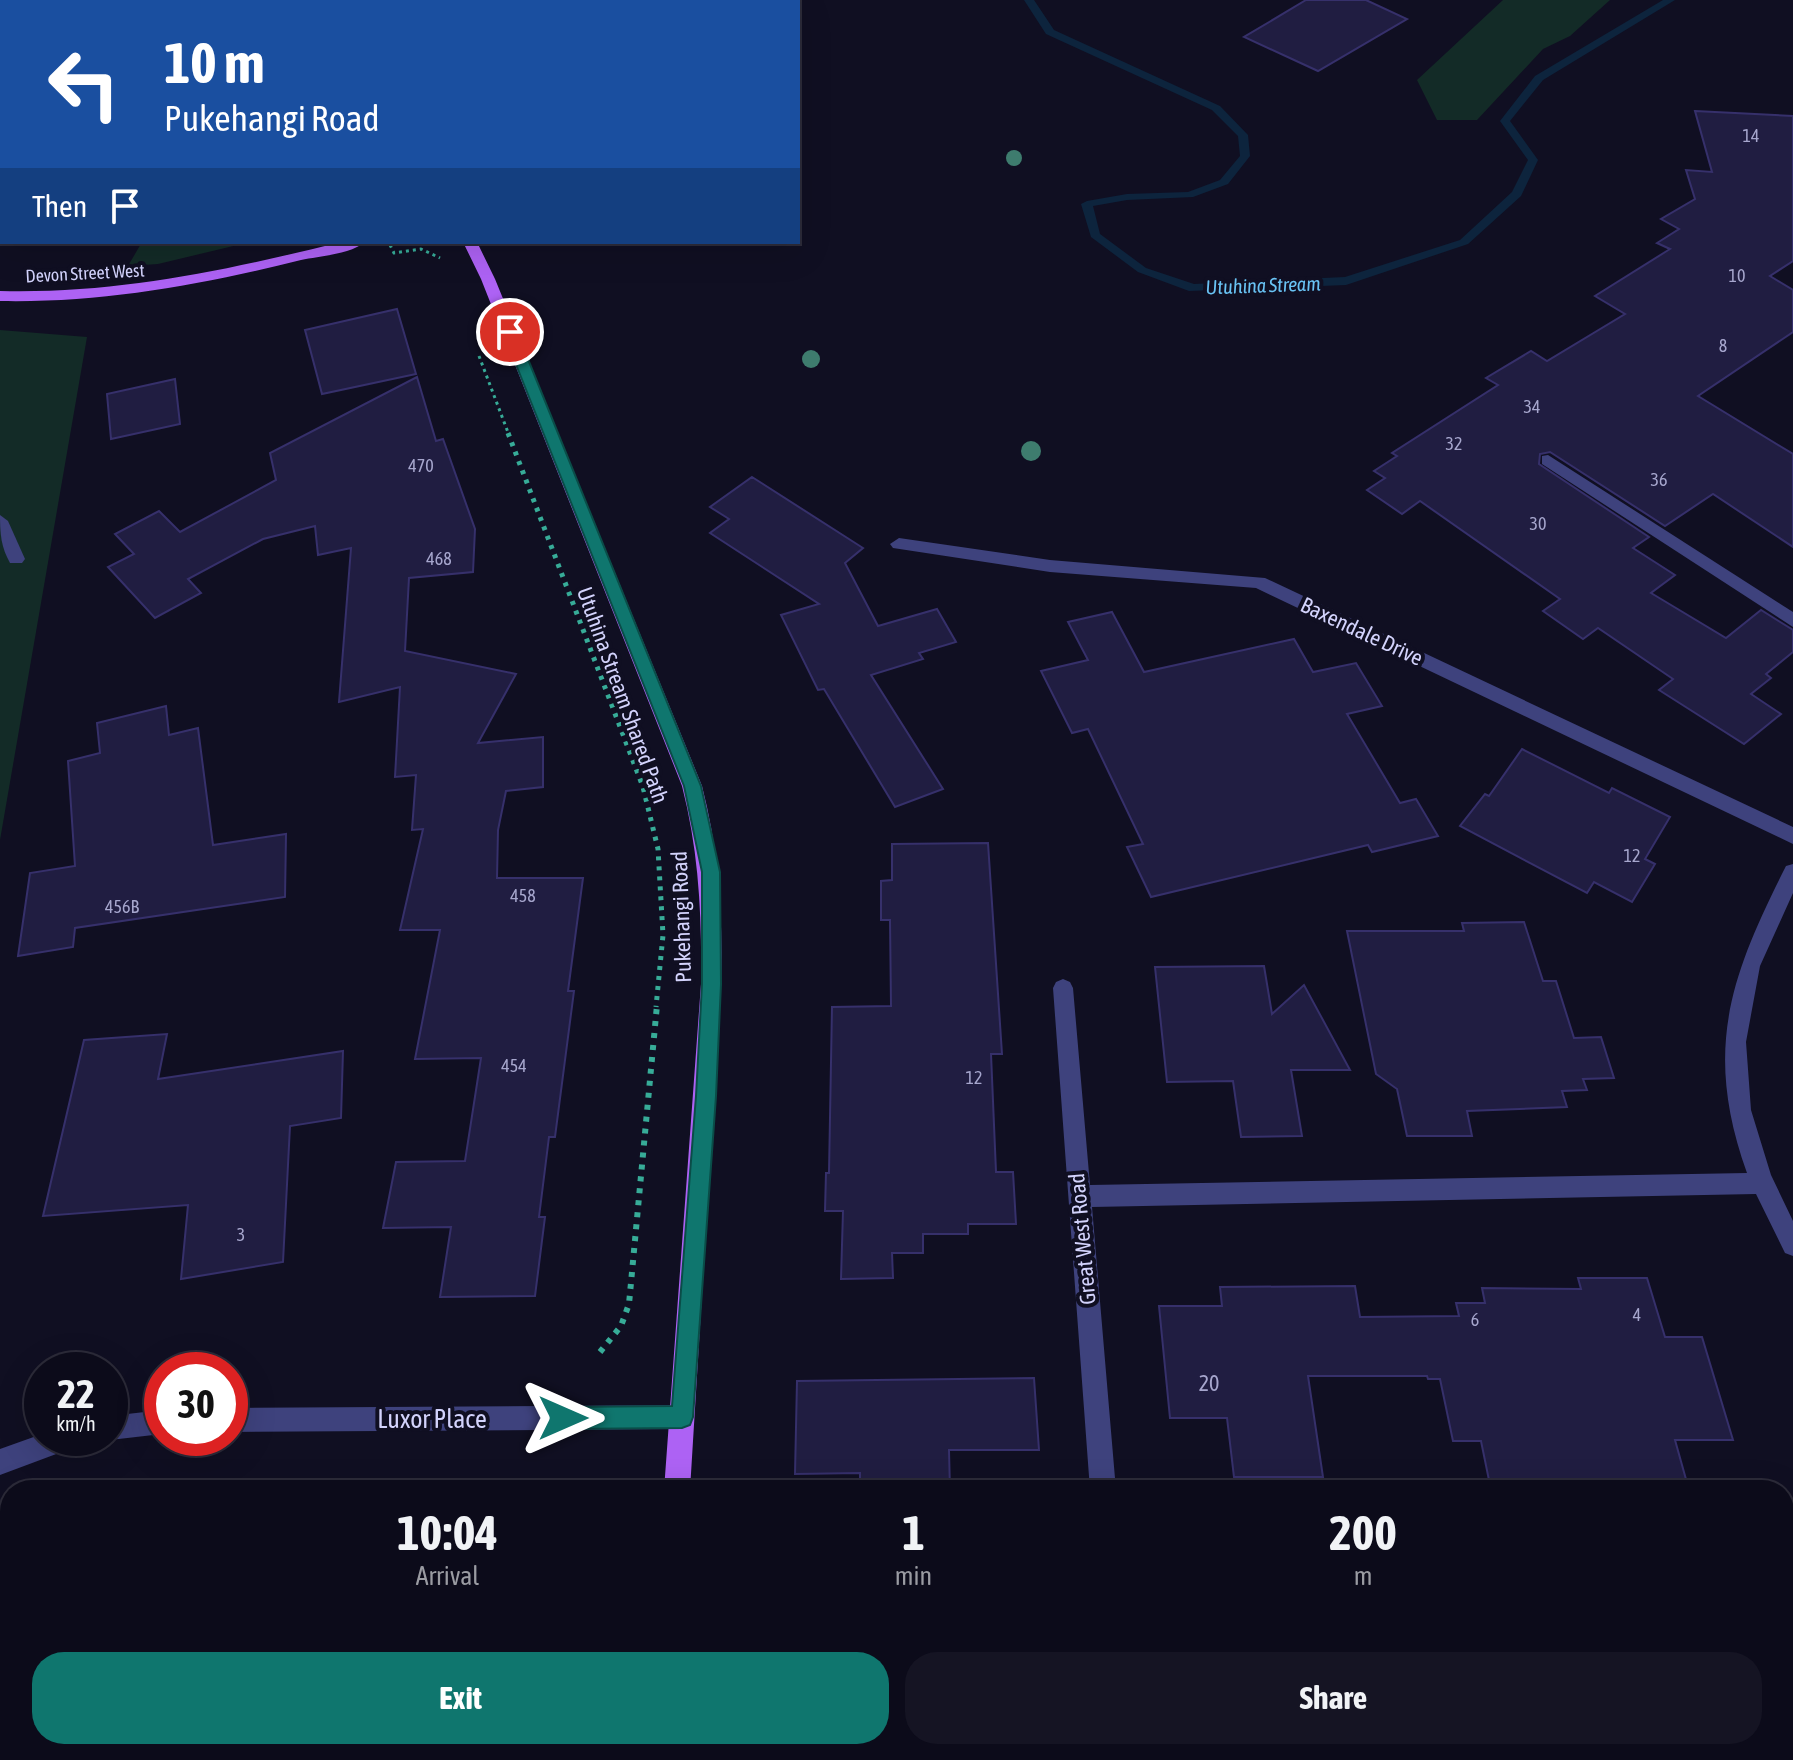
<!DOCTYPE html>
<style>
:root{--surface:#0c0b1a;--page:#151423;--text:#f1f3f6;--muted:#9a9ba2;--line:#2c2b39;--accent:#0f766e}
body{margin:0;font-family:"Asap Condensed",sans-serif;background:var(--page);color:var(--text);height:100vh;display:flex;flex-direction:column;font-size:30px;white-space:nowrap}
*{box-sizing:border-box;margin:0}
p{font-size:26px;color:var(--muted)}
.icon{flex:none;width:44px;height:44px;fill:none;stroke:currentColor;stroke-width:2;stroke-linecap:round;stroke-linejoin:round}
.map{position:relative;flex:1;overflow:hidden}
.drawer{position:absolute;left:0px;top:1480px;width:1794px;height:280px;display:flex;flex-direction:column;background:var(--surface);border-radius:32px 32px 0 0;box-shadow:0 8px 32px #0002,0 0 0 2px var(--line)}
.drawer>*{flex:none}
.hud{position:absolute;left:0px;top:0px;width:800px;height:244px;box-shadow:0 8px 32px #0002,0 0 0 2px var(--line);background:#1a4fa0;color:#fff;overflow:hidden}
.speed{position:absolute;left:24px;top:1352px;display:flex;gap:16px;font-size:40px;font-weight:700;text-align:center}
.speed>*{display:grid;place-content:center;width:104px;height:104px;border-radius:50%;background:var(--surface);box-shadow:0 8px 32px #0002,0 0 0 2px var(--line);line-height:1}
.speed small{font-size:20px;font-weight:400}
.speed .limit{border:12px solid #d22;background:#fff;color:#111}
.pin{position:absolute;display:grid;place-items:center;width:68px;height:68px;color:#fff;margin:-34px;border:4px solid #fff;border-radius:50%;box-shadow:0 2px 8px #0007}
.me{position:absolute;width:88px;margin:-44px;rotate:90deg;stroke-linejoin:round;filter:drop-shadow(0 0 6px #0008)}
.turn{display:flex;align-items:center;gap:28px;height:168px;padding:0 32px;font-size:36px}
.turn .icon{width:104px;height:104px;stroke-width:2.5}
.turn b{display:block;font-size:56px;line-height:68px}
.then{display:flex;align-items:center;height:76px;padding:0 32px;background:#0003;gap:16px;font-size:30px}
.eta{display:flex;justify-content:space-evenly;align-items:center;height:136px;text-align:center}
.eta b{font-size:48px;font-weight:700;line-height:56px}
.cta{display:flex;gap:16px;margin-top:auto;padding:16px 32px}
.cta a{flex:1;height:92px;border-radius:32px;background:var(--accent);color:#fff;font-size:32px;font-weight:700;line-height:92px;text-align:center}
.cta a+a{background:var(--page);color:var(--text)}
.map>svg:first-child{display:block}
</style>
<div class="map">
<svg width="1793" height="1760" viewBox="0 0 1793 1760">
<rect width="100%" height="100%" fill="#100f22"/>
<g fill="#132b27">
<path d="M1503,0h107l-40,36 -27,13 -66,71h-40l-20,-40z"/>
<path d="M142,242h108l-92,22 -30,2z"/>
<path d="M0,330l87,7 -87,503z"/>
</g>
<g fill="none" stroke-linecap="round" stroke-linejoin="round">
<g fill="#0d243d" fill-rule="evenodd">
<path d="M429,0h13l2,2h-13z"/>
<path d="M1024,0h10l20,30 166,76 28,29 2,21 -22,28 -35,13 -66,3 -34,6 7,28 46,34 48,16 151,-7 115,-37 52,-48 16,-32 -28,-39 35,-45 128,-76h12l-132,80 -33,41 28,39 -17,36 -53,48 -122,41 -157,6 -51,-19 -47,-35 -10,-33 6,-3 40,-7 61,-2 32,-12 20,-24 -2,-20 -26,-26 -166,-76z"/>
</g>
</g>
<g fill="#201d41" stroke="#36306b" stroke-width="2">
<path d="M1306,0h60l41,19 -89,52 -74,-34z"/>
<path d="M1695,111l98,5v145l-23,15 23,14v42l-95,64 95,58v93l-80,-53 -48,32 -115,-74 -10,2 -1,10 110,73 -16,11 42,27 -24,18 75,45 35,-28 32,20v22l-27,22 5,4 -20,16 30,20 -37,30 -85,-54 14,-11 -75,-51 -15,11 -40,-28 17,-12 -140,-98 -18,13 -35,-24 18,-12 -11,-7 23,-15 -5,-3 106,-68 -12,-7 45,-27 16,10 78,-47 -30,-18 75,-47 -13,-6 22,-14 -18,-10 34,-20 -9,-29 26,2z"/>
<path d="M397,309l19,65 -94,20 -17,-64z"/>
<path d="M417,377l19,64 7,-2 32,90 -2,43 -64,6 -4,73 111,23 -38,69 65,-6v50l-37,4 -8,39 -1,48h86l-15,113h6l-19,146h-6l-10,80h6l-10,79 -95,1 11,-70 -68,1 13,-66 69,-1 16,-103 -66,1 25,-129h-40l23,-101 -11,1 4,-55 -21,2 5,-90 -61,15 12,-154 -33,7 -3,-29 -52,13 -75,40 13,14 -46,25 -47,-51 26,-13 -19,-20 44,-23 21,21 96,-52 -6,-27z"/>
<path d="M175,379l5,45 -69,15 -4,-45z"/>
<path d="M752,477l111,71 -18,15 33,63 59,-17 19,33 -37,11 4,6 -52,16 72,114 -48,18 -71,-118 -6,1 -37,-75 38,-11 -109,-71 19,-14 -19,-12z"/>
<path d="M1112,612l32,60 150,-33 19,33 43,-9 26,43 -35,8 53,89 16,-4 22,37 -66,16 -4,-7 -217,52 -24,-50 16,-3 -55,-115 -16,4 -31,-62 47,-11 -20,-38z"/>
<path d="M166,706l3,29 29,-7 15,117 73,-11 -1,63 -210,31 -2,19 -55,9 12,-83 45,-7 -7,-105 32,-8 -3,-30z"/>
<path d="M1522,749l87,44 3,-5 58,29 -25,42 10,5 -23,38 -38,-20 -7,11 -127,-67 25,-32 4,2z"/>
<path d="M988,843l14,211h-11l5,118h17l3,52h-48v10h-45v19h-31l1,25 -52,1 2,-68h-18l1,-38h3l3,-166 59,-1 -1,-86h-9v-39l11,-1v-36z"/>
<path d="M1524,922l19,59h13l18,57 27,-1 13,41 -31,1 4,11 -25,1 5,16 -100,4 5,25h-65l-10,-47 -21,-15 -29,-143h117l-2,-8z"/>
<path d="M1264,966l8,48 32,-29 46,85h-59l11,66 -61,1 -8,-56 -66,1 -12,-115z"/>
<path d="M167,1034l-9,45 185,-28 -2,67 -51,8 -7,136 -102,17 7,-74 -145,11 41,-176z"/>
<path d="M1578,1278h69l18,59h37l31,103h-58l14,50h-198l-10,-49h-28l-13,-62h-12l-1,-3h-119l15,101h-89l-7,-59h-57l-11,-112h63l-2,-19 135,-1 5,31 99,-1 -3,-13h29l-3,-15 99,1z"/>
<path d="M1034,1378l5,72h-90l1,40h-90v-17l-65,1 2,-93z"/>
</g>
<g fill="none" stroke-linecap="round" stroke-linejoin="round">
<g stroke="#37ac98" stroke-width="3" stroke-dasharray="3 4" stroke-linecap="butt">
<path d="M390,245l4,8 27,-4 19,9"/>
<path d="M479,356l30,79"/>
</g>
<path stroke="#37ac98" stroke-width="5" stroke-dasharray="4 6" stroke-linecap="butt" d="M508,433l135,354 15,62 5,86 -7,72"/>
<path stroke="#37ac98" stroke-width="6" stroke-dasharray="5 7" stroke-linecap="butt" d="M600,1352l21,-26 8,-22 28,-299"/>
<g fill="#3e427d" fill-rule="evenodd">
<path d="M1548,455l245,157v15l-251,-163v-8z"/>
<path d="M0,515l8,6 17,38 -3,4h-12c-9,-16 -10,-29 -10,-48z"/>
<path d="M899,538l151,22 215,18 528,249v17l-537,-256 -206,-16 -157,-24 -3,-4z"/>
<path d="M1793,864v29l-33,73 -14,76 5,68 20,65 22,46v35l-8,-3 -29,-59 -664,13 24,283h-26l-37,-502 3,-6 7,-3 7,3 3,6 17,197 657,-12c-44,-123 -17,-196 39,-307z"/>
<path d="M682,1405l9,3 3,9 -3,9 -9,3 -452,3v-24z"/>
<path d="M162,1410v24l-52,6 -6,-2h6v-22z"/>
<path d="M42,1434v4h36l-3,9 -75,28v-26z"/>
<path d="M1111,1750h28l1,10h-28z"/>
</g>
<g fill="#ad62f4" fill-rule="evenodd">
<path d="M243,0h13l1,2h-13z"/>
<path d="M341,242h24c-14,12 -45,14 -64,18 -100,25 -198,43 -301,41v-10c117,3 228,-21 341,-49z"/>
<path d="M463,242h14l18,37 207,507c17,66 21,130 19,198l-31,506h-26l37,-506c1,-67 -2,-132 -19,-198l-201,-507z"/>
<path d="M645,1750h28l-1,10h-28z"/>
</g>
</g>
<g fill="#3e7c6e">
<circle cx="1014" cy="158" r="8"/>
<circle cx="811" cy="359" r="9"/>
<circle cx="1031" cy="451" r="10"/>
</g>
<path fill="#0f766e" stroke="#0a4d48" stroke-width="2" d="M510,328l7,4 184,454 19,86 1,112 -5,112 -23,321 -3,8 -8,3 -119,1 -8,-3 -3,-8 3,-8 8,-3 109,-1 24,-310 6,-112v-112l-18,-86 -181,-454z"/>
<g text-anchor="middle" dominant-baseline="central" stroke-width="8" stroke-linejoin="round" paint-order="stroke">
<g font-size="18" fill="#a6a6cd">
<text x="1751" y="135">14</text>
<text x="1737" y="275">10</text>
<text x="1723" y="345">8</text>
<text x="1532" y="406">34</text>
<text x="1454" y="443">32</text>
<text x="421" y="465">470</text>
<text x="1659" y="479">36</text>
<text x="1538" y="523">30</text>
<text x="439" y="558">468</text>
<text x="1632" y="855">12</text>
<text x="523" y="895">458</text>
<text x="122" y="906">456B</text>
<text x="514" y="1065">454</text>
<text x="974" y="1077">12</text>
<text x="241" y="1234">3</text>
<text x="1637" y="1314">4</text>
<text x="1475" y="1319">6</text>
</g>
<g font-size="18" fill="#d3d3fc" stroke="#100f22">
<text transform="translate(85 273) rotate(-3)">Devon Street West</text>
</g>
<g font-size="20" font-style="italic" fill="#69c3f4" stroke="#100f22">
<text transform="translate(1263 285) rotate(-2)">Utuhina Stream</text>
</g>
<g font-size="22" fill="#d3d3fc" stroke="#100f22">
<text transform="translate(1362 631) rotate(25)">Baxendale Drive</text>
<text transform="translate(623 695) rotate(70)">Utuhina Stream Shared Path</text>
<text transform="translate(681 917) rotate(-92)">Pukehangi Road</text>
<text transform="translate(1082 1239) rotate(-95)">Great West Road</text>
</g>
<g font-size="22" fill="#a6a6cd">
<text x="1209" y="1383">20</text>
</g>
<g font-size="26" fill="#d3d3fc" stroke="#100f22">
<text x="432" y="1419">Luxor Place</text>
</g>
</g>
</svg>
<div class="speed"><div>22<small>km/h</small></div><div class="limit">30</div></div>
<div class="pin" style="left:510px;top:332px;background:#d93025"><svg class="icon" aria-label="arrive" viewBox="0 0 24 24"><path d="M6 21V4h12l-3 4 3 4H6"/></svg></div>
<svg class="me" style="left:563px;top:1418px" viewBox="-20 -20 40 40"><path d="M0-17L14 15 0 8-14 15z" fill="#0f766e" stroke="#fff" stroke-width="4"/></svg>
<div class="hud">
<div class="turn"><svg class="icon" aria-label="left" viewBox="0 0 24 24"><path d="M17 20v-9H6M10 6l-5 5 5 5"/></svg><div><b>10 m</b>Pukehangi Road</div></div>
<div class="then">Then<svg class="icon" aria-label="arrive" viewBox="0 0 24 24"><path d="M6 21V4h12l-3 4 3 4H6"/></svg></div>
</div>
<section class="drawer">
<div class="eta">
<div><b>10:04</b><p>Arrival</p></div>
<div><b>1</b><p>min</p></div>
<div><b>200</b><p>m</p></div>
</div>
<div class="cta"><a>Exit</a><a>Share</a></div>
</section>
</div>
